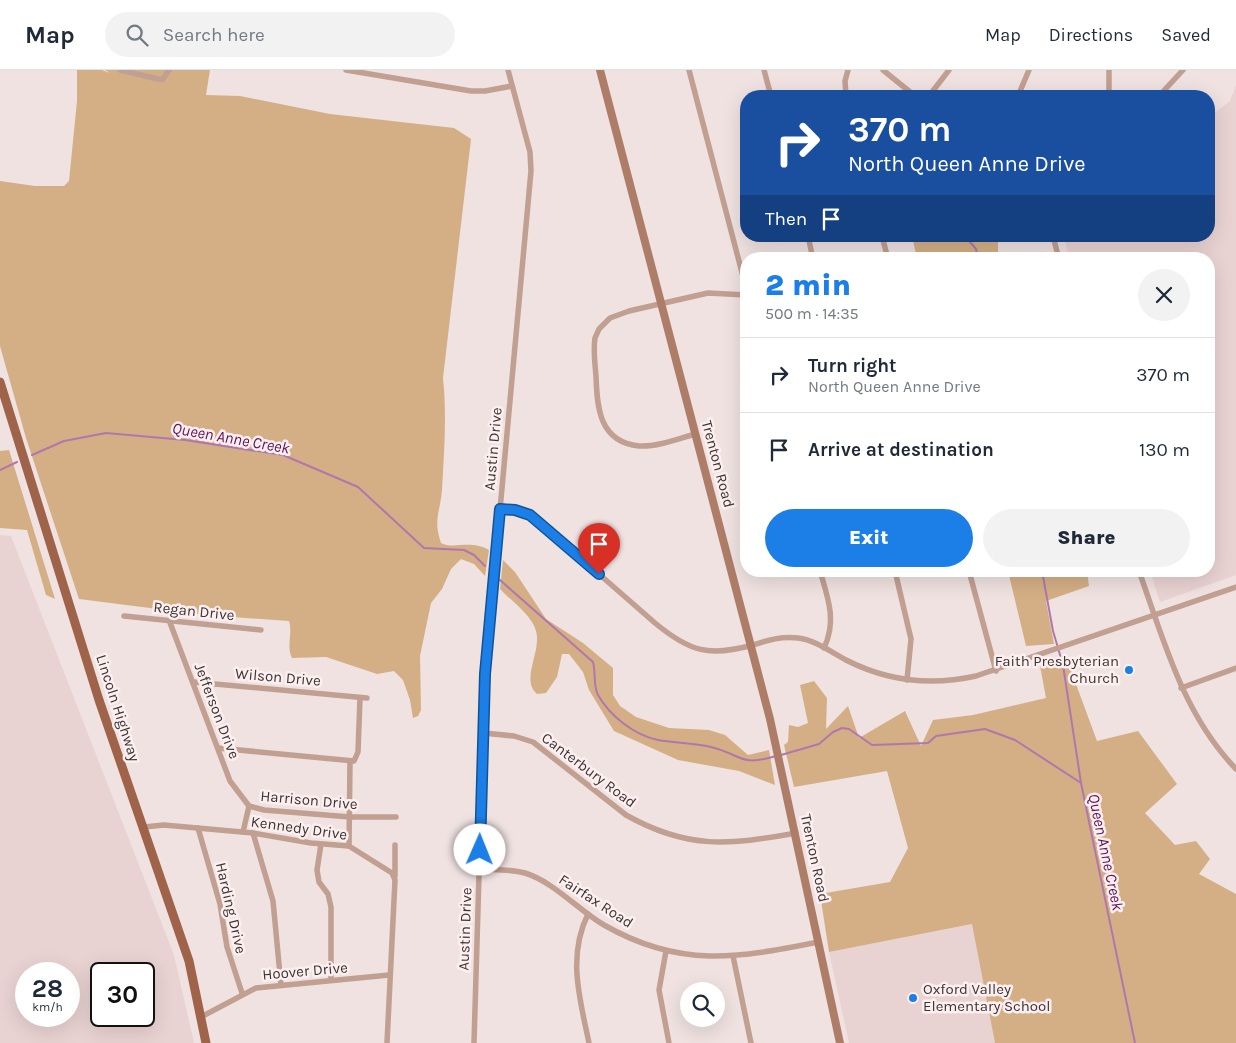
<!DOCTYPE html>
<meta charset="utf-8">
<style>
:root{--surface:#fff;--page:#f2f2f3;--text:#1f2937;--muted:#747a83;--line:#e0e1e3;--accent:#1b7fe7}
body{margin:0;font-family:Karla,sans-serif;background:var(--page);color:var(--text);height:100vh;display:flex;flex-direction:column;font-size:19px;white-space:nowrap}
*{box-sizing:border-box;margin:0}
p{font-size:16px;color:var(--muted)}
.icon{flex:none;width:28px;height:28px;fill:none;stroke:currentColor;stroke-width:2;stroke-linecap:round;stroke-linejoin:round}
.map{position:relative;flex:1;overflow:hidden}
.sheet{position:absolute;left:740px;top:182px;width:475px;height:325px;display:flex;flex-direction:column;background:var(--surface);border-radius:20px;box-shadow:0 5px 20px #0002}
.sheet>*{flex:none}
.top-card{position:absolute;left:740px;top:20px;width:475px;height:152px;border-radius:20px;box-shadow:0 5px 20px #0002;background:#1a4fa0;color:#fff;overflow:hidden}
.controls{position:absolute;left:680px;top:912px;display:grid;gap:10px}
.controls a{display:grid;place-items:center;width:45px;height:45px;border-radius:50%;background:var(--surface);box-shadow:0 5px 20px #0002;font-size:25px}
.speed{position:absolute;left:15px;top:892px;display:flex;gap:10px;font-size:25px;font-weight:700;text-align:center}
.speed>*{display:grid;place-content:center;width:65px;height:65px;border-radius:50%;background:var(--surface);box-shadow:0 5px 20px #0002;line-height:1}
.speed small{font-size:12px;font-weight:400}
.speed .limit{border:2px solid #111;border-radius:8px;background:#fff;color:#111}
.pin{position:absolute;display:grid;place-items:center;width:42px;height:42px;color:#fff;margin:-51px -21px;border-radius:50% 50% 50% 0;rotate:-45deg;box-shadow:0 0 5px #0007}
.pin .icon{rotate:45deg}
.me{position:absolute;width:55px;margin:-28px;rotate:1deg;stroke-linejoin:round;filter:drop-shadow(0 0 4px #0008)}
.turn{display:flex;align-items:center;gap:18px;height:105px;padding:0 25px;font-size:22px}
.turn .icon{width:65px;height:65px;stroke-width:2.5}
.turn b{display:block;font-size:35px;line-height:42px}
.then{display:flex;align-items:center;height:48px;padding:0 25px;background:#0003;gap:10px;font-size:19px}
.round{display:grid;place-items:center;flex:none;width:52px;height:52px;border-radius:26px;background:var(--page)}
.headline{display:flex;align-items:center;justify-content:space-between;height:85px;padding:0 25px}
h1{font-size:30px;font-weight:800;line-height:38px;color:var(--accent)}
.cta{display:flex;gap:10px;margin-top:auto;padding:10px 25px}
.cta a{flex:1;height:58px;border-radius:30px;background:var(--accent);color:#fff;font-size:20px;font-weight:800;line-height:58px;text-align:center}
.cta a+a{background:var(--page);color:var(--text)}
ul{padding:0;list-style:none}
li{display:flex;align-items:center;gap:15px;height:75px;padding:0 25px;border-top:1px solid var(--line)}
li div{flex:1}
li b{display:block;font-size:19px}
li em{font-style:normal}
header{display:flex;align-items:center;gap:30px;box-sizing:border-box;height:70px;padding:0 25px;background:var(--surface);border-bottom:1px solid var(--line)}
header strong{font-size:24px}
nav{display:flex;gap:28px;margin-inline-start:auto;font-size:18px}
.search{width:350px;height:45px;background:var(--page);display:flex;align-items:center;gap:12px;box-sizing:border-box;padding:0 18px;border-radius:28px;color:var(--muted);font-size:19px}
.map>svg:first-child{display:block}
</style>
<header>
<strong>Map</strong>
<div class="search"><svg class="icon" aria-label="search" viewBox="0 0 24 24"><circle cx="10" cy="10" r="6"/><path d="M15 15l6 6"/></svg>Search here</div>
<nav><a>Map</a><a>Directions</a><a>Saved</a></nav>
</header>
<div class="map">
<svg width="1236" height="973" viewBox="0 0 1236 973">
<rect width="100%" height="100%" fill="#efe2e1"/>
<g fill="#e9d3d2" fill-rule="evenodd">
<path d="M1236,15v490l-76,27 -10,-31h59v-312h-140l-5,-23h145v-119l21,-16z"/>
<path d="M0,465l11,1 163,419 20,88h-194zM26,904h43v42h-43zM101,904h43v42h-43z"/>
<path d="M973,854l22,119h-146l-20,-91z"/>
</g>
<g fill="#d4af85">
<path d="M77,0h25l8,3 -5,-3h105l-4,25 34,1 90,18 124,14 17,11 -28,239c4,38 1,75 -1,112 -2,23 -9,30 -1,53 13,7 28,-4 48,7l-4,26 -11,-12 -13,-5 -10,10 -9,20 -11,14 -11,53 1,54 -3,6 -5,2 -3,-18 -7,-20 -9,-9 -17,3 -51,-17 -34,1c-6,-12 1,-24 -3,-37l-84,-6 -126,-16 -53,-161 -26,-92v-165l35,5h29l5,-5 8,-80z"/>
<path d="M912,166h90l-4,7v16h-81z"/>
<path d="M9,380l46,149 -9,-4 -19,-65 -27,-2v-77z"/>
<path d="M503,490l12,12 31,47 37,24 30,25v27l7,11 16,11 33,11 40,2 16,5 23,20 21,-5 6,35 -36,-14 -61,-11 -64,-29 -25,-41 -6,-18 -14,-18h-7l-5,23 -11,16 -9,1c-17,-14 5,-43 -1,-63 -4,-16 -25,-30 -36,-42z"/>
<path d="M1008,501h79l2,15 -43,15 8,43 -28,2z"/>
<path d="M1066,587l31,84 41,-10 39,53 -32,29 30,32 21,-4 14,18 -11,15 37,20v149h-241l-23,-119 -143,28 -9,-58 70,-12 18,-34 -21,-77 -93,16 -10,-42 4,-3 1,-17 9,2 10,-4 -8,-38 14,-4 13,17 -1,31 22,-23 11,32 46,-27 16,35 12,-26 40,-5 73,-17 -6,-32z"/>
</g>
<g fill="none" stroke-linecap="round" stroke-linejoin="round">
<g stroke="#b177ac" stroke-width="2">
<path d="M965,166l11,13 2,10"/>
<path d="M32,385l32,-14 42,-8 79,7 98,15 75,32 66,61 40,2 10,5 11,11"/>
<path d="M0,400l17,-8"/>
<path d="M1042,501l11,60 10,34 18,118"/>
<path d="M500,510l93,82c3,11 0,24 5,33 12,21 36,40 60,45 17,3 35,3 53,7 32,8 28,20 65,9"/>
<path d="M781,685l38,-11 14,-12 9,-4 7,1 23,16 56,-2 8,-7 49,-7 30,11 66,43 54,260"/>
</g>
<g stroke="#c19f91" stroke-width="5.5">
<path d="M120,0l38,9h5l6,-9"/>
<path d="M346,0l125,21h14l27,-5"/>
<path d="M689,0l57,218"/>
<path d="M764,0l7,26"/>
<path d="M883,0l32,26"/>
<path d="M846,26l-1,-15 3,-11"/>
<path d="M929,26l20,-26"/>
<path d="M1018,26l11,-26"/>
<path d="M1109,26v-26"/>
<path d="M1159,26l24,-26"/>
<path d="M808,166l5,23"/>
<path d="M882,166l6,23"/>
<path d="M1053,166l6,23"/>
<path d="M695,364c-17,5 -38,13 -56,12 -40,-4 -42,-39 -43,-70 -1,-13 -3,-25 -1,-38l4,-9 11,-11 19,-7 79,-18 38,2"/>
<path d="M500,439l22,3 14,7 119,104c35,29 54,34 98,22 15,-5 29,-9 45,-7 17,2 33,14 48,22 41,21 85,26 130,16l260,-89"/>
<path d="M820,501c8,27 17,50 4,77"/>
<path d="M895,501l16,68 -4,41"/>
<path d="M969,501l27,100"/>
<path d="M1139,501c25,70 44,143 97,198"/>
<path d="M124,546l137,14"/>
<path d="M169,550l61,161 19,25 15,4 86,7h46"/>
<path d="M193,612l174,16"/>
<path d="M1181,618l55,-20"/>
<path d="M483,663l31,3 19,6 93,73c62,35 103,30 170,18"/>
<path d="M218,678l136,13 4,-9 2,-54"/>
<path d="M144,757l20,-2 89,8 58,10 38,3 43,27 3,7 -8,163"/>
<path d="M198,758l22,76 7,43 15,46"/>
<path d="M243,762l6,-26"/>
<path d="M253,763l20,68 8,84"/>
<path d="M321,774l-4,26 2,12 9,12 3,13v73"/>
<path d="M395,775v31"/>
<path d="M349,776l1,-85"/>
<path d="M479,799c15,1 31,0 46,4 29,9 53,37 79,52 77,44 133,33 215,17"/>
<path d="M588,844c-21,43 -8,85 1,129"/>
<path d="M666,881l-7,39 10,53"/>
<path d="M733,886l18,87"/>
<path d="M201,947l55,-29 133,-13"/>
<path d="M474,973l11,-369 46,-503 -1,-19 -22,-82"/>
</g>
<path stroke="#ae7d68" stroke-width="8" d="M600,0l170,649 70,324"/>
<path stroke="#9f6349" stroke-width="9" d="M0,312l99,318 90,261 17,82"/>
</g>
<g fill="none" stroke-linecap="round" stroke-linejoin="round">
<defs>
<path id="route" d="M480,780l5,-176 15,-165 15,1 15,5 69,59"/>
</defs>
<use href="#route" stroke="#125396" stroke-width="12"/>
<use href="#route" stroke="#1b7fe7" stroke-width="9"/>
</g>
<g fill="#1b7fe7" stroke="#fdefef" stroke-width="2">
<circle cx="1129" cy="600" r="5"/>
<circle cx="913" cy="928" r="5"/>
</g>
<g text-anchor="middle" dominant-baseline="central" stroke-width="5" stroke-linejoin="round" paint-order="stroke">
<g font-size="15" fill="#3a3535" stroke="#fdefef">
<text transform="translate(493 379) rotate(-85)">Austin Drive</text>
<text transform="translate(718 394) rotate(75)">Trenton Road</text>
<text transform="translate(194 541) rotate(6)">Regan Drive</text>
<text transform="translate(278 607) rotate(5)">Wilson Drive</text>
<text transform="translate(118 638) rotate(72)">Lincoln Highway</text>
<text transform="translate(217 641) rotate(69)">Jefferson Drive</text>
<text transform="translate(589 700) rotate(37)">Canterbury Road</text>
<text transform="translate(309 730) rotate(5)">Harrison Drive</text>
<text transform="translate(299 758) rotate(8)">Kennedy Drive</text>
<text transform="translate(815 788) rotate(78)">Trenton Road</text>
<text transform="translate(596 831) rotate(33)">Fairfax Road</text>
<text transform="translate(231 838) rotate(77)">Harding Drive</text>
<text transform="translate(465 859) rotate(-88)">Austin Drive</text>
<text transform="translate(305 901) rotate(-5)">Hoover Drive</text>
</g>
<g font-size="15" fill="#3a3535" stroke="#fdefef" text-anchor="end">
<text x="1119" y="591">Faith Presbyterian<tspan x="1119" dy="17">Church</tspan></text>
<text x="923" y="919" text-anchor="start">Oxford Valley<tspan x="923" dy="17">Elementary School</tspan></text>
</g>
<g font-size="16" font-style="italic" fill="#5a1358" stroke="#fdefef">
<text transform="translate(231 368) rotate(10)">Queen Anne Creek</text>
<text transform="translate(1106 782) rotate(78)">Queen Anne Creek</text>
</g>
</g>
</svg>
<div class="controls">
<a><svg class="icon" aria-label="search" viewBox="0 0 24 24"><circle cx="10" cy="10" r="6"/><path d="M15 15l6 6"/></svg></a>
</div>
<div class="speed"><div>28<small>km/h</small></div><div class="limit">30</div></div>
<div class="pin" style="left:599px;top:504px;background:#d93025"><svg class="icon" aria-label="arrive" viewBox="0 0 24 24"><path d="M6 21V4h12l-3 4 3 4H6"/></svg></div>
<svg class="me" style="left:480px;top:780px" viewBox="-20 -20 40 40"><circle r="19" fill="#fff"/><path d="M0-13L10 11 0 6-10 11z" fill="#1b7fe7"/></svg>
<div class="top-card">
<div class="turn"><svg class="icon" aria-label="right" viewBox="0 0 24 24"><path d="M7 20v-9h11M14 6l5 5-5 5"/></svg><div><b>370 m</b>North Queen Anne Drive</div></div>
<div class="then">Then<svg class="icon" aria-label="arrive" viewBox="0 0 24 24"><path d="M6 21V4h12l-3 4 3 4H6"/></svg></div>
</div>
<section class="sheet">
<div class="headline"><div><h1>2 min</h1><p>500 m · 14:35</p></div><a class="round"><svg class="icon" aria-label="close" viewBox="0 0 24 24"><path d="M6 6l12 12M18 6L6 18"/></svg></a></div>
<ul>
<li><svg class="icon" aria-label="right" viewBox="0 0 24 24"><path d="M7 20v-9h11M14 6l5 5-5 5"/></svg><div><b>Turn right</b><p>North Queen Anne Drive</p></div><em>370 m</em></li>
<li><svg class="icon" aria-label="arrive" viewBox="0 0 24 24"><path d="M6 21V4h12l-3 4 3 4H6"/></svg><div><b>Arrive at destination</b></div><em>130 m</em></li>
</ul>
<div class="cta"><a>Exit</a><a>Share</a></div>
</section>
</div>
